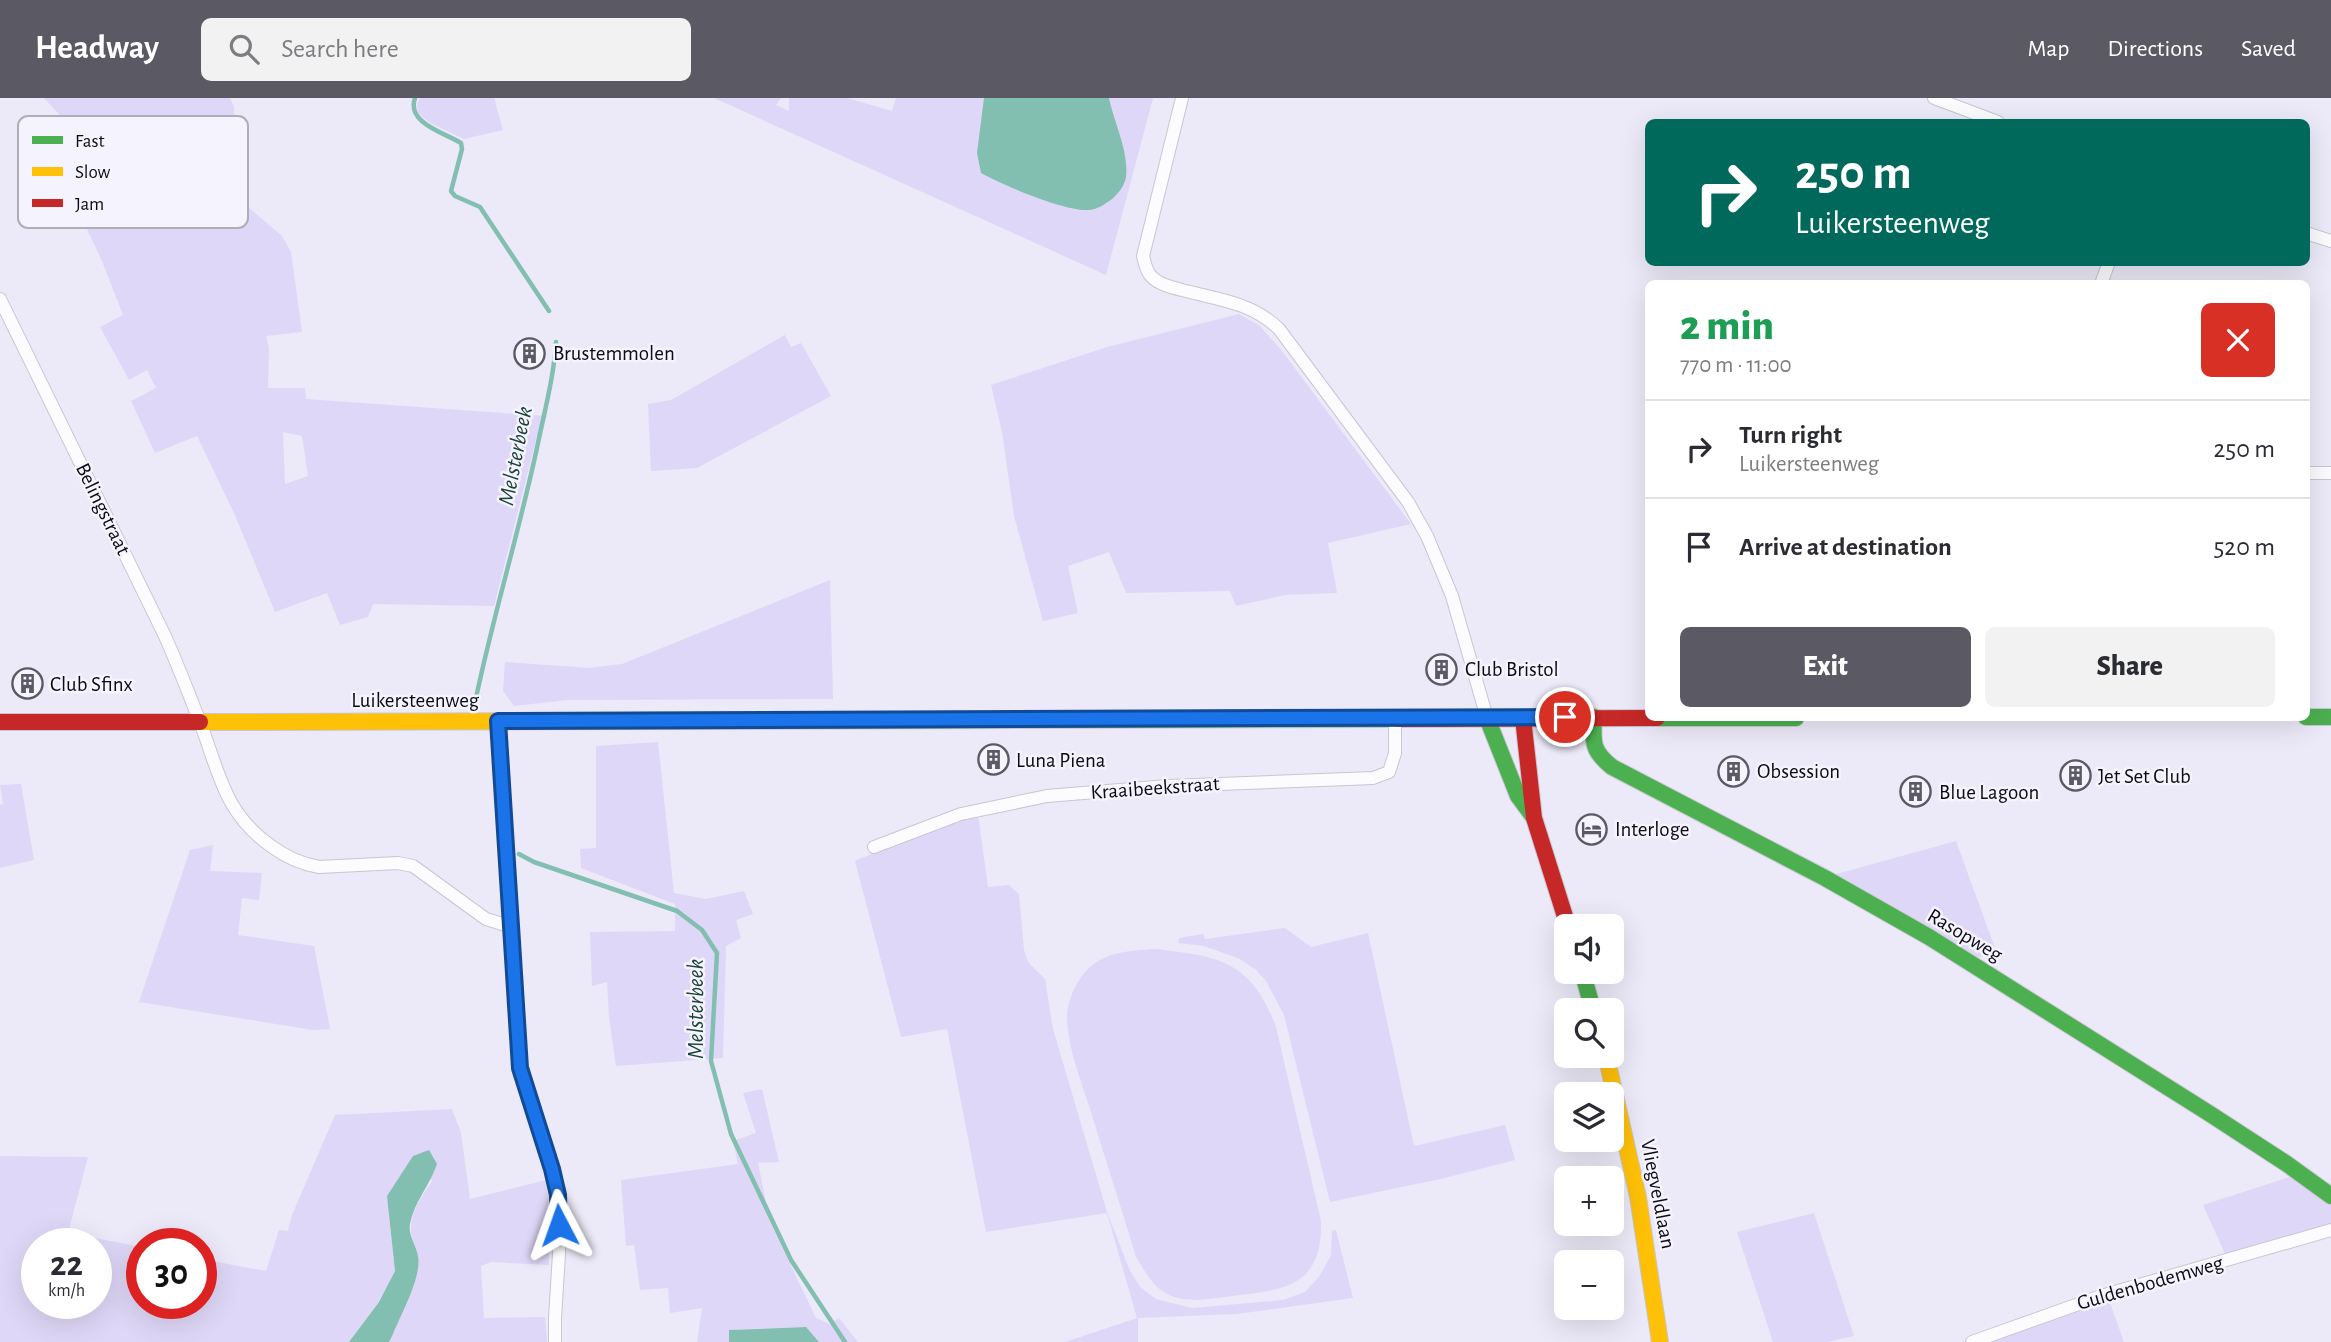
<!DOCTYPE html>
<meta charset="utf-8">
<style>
:root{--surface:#fff;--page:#f2f2f3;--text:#2b2b33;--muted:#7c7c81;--line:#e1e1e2;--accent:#5b5963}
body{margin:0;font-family:"Alegreya Sans",sans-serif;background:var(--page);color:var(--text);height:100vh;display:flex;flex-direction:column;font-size:26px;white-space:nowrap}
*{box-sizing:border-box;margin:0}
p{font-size:23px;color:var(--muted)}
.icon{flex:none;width:38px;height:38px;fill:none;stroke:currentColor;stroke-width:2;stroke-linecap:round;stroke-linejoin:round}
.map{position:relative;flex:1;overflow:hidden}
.details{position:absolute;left:1645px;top:182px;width:665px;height:441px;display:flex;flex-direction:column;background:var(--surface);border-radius:10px;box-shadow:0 7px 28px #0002}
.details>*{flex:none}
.hud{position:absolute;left:1645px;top:21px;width:665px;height:147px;border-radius:10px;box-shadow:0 7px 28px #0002;background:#00695c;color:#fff;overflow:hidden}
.buttons{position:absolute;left:1554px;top:816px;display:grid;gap:14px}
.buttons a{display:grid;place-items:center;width:70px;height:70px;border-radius:10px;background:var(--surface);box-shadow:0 7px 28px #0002;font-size:35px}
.speed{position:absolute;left:21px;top:1130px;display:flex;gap:14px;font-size:35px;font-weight:700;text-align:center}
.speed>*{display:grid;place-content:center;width:91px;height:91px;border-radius:50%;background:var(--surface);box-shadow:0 7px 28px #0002;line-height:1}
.speed small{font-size:18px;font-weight:400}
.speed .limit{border:10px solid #d22;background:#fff;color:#111}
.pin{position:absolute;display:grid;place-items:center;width:60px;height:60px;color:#fff;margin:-30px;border:4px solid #fff;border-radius:50%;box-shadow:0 2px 7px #0007}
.me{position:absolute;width:77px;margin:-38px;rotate:356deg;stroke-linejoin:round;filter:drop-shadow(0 0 5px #0008)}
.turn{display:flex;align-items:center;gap:24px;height:147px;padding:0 35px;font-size:32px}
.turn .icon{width:91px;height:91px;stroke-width:2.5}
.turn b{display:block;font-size:49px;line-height:60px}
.round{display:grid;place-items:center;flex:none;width:74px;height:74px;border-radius:10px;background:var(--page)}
.overview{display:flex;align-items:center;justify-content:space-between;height:119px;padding:0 35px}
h1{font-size:42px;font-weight:800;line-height:52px;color:#1e9e55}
.primary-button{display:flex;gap:14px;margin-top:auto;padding:14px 35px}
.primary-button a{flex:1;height:80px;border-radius:10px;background:var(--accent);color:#fff;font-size:28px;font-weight:800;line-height:80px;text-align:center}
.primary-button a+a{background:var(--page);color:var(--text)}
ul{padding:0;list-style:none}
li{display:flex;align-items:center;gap:21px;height:98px;padding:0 35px;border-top:2px solid var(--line)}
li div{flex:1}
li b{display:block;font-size:26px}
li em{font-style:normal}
header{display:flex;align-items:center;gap:42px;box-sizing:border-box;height:98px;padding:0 35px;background:var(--accent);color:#fff}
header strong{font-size:33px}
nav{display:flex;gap:38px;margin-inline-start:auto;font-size:24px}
.search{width:490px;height:63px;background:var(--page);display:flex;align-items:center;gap:18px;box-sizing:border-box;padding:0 24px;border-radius:10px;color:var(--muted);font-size:26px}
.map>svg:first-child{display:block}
</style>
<header>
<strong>Headway</strong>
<div class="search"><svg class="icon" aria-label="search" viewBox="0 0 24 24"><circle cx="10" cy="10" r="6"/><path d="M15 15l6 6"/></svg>Search here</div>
<nav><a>Map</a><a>Directions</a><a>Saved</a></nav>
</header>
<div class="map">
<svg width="2331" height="1244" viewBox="0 0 2331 1244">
<rect width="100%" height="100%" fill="#ece9f8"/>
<g fill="#dfd7f7" fill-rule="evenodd">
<path d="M44,0h186l4,9 5,92 43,37 9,16 11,80 -36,4 3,12 -1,40h37l1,11 241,17 -10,20 -43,170 -121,-2 -5,13 -28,8 -13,-32 -52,19 -41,-99 -37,-77 -42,17 -24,-52 25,-13 -9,-18 -18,10 -29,-53 23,-12 -21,-54 -56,-119 20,-20zM283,334l19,4 6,40 -23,8z"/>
<path d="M420,0h74l9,32 -39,9 -34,-16 -12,-10 -1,-9z"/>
<path d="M714,0h67l-5,7 13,6v-13h58l45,13 4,-13h257l-47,177z"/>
<path d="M1239,216l21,12 22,25 129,173 -83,19 9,50 -52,2 -49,11 -6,-15 -104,2 -17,-41 -41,14 10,47 -35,8 -29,-105 -12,-84 -11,-47 116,-38z"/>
<path d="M785,237l6,12 10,-4 30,53 -134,72 -46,3 -3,-67 23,-4z"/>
<path d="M830,482l3,119 -266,1 -53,6 -11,-15 2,-29 84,6 33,-4z"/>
<path d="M658,644l16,151 32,6 38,-8 9,23 -17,6 5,18 -15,8 -3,112 -107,8 -7,-49 -2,-35 -15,4 -2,-54 85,-1v-27l-94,-36 -1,-19 16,-1v-102z"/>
<path d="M21,686l13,76 -34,8v-63l3,-1 -3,-19z"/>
<path d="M978,717l10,72 21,-2 10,9 5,56 4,12 17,17 8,50 54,183 23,59 11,17 15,11 36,9 91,-8 22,-8 14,-15 12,-22 1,-24 4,-1 17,68 -116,16 -99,4v24h-73l72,-24 -30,-105 -121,19 -39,-203 -46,8 -46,-176 80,-34z"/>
<path d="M1956,743l40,110 -23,9 -140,-85z"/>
<path d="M213,747l-3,26 52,2 -3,27 -17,-2 -4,37 76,11 16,83 -17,1 -174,-28 51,-152z"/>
<path d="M1285,830l26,19 57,-14 46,213 91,-21 10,35 -70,18 -115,24 -46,-187 -18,-34 -10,-11 -16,-11 -36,-13 -26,-3 1,-5 24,-4 2,5z"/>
<path d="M1154,851c65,7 98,12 122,78l45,194c2,65 -36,69 -89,75 -21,3 -45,8 -65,-2 -15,-8 -22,-23 -31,-37 -15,-50 -31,-99 -46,-148 -9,-28 -21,-58 -23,-88 -1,-18 9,-41 22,-53 18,-17 42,-17 65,-19z"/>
<path d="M762,991l17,73 -21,1 12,59 46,96 14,6 9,-6 19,24h-39l-14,-15 -76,3v12h-32l5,-34 -32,5 -2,-25 -28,2 -6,-45 -8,1 -5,-66 117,-16 -5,-23 23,-8 -13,-40z"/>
<path d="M452,1011l9,24 9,66 76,-19 3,27v58l-58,-3 -10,4 3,52 61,-1 2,25h-158l29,-87c-15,-30 -4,-48 14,-74l-19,-25 -9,17 -15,43 6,55 -16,31 -30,40h-349v-186l88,1 -20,76 74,14v57h59v-45l65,12 13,-41 9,1 4,-16 43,-100zM37,1146h59v60h-59z"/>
<path d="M2293,1078l38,27v22l-105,31 -23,-51z"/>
<path d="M1814,1115l40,123 -27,6h-54l-36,-110z"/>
<path d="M2109,1202l15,42h-135z"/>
</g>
<g fill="#82bfb0">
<path d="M984,0h125c5,25 20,53 17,79 -1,8 -8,17 -14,22 -7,5 -15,11 -24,11 -25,1 -85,-25 -107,-37l-4,-20z"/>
<path d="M429,1052l8,14c-7,21 -23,38 -27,60 -2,12 6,21 8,32 4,21 -17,58 -25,78l-4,8h-40l30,-40 16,-31 -8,-75 26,-40z"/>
<path d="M806,1229l13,15h-90v-12z"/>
</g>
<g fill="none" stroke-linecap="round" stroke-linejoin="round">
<g stroke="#82bfb0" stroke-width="4.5">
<path d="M415,0c-9,25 30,35 46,45l1,6 -11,42 4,5 25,11 69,104"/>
<path d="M476,600c18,-86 44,-169 62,-255 7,-34 16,-67 18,-101"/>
<path d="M519,756l15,8 143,49 25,19 15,23 -6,108 20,73 60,126 54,82"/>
</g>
<defs>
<g id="street">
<path d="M1182,0l-39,158c2,7 3,15 8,20 8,9 23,12 35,15 35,9 66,12 93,38l129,173 19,34 25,60 35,122"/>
<path d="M1934,0l64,24"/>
<path d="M2306,135l25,8"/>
<path d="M2101,186l8,-22"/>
<path d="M0,201l163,333c14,30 25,60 37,90 19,50 24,91 71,124 15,11 29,18 48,21l79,-4 15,3 73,53 26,8"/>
<path d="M2306,375h25"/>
<path d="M498,623l23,346 31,102 6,27 1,58 -4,64v24"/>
<path d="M874,749l87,-33 86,-18 121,-10 205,-8 16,-6 6,-19v-34"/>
<path d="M1972,1244l129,-46 230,-66"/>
</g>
<g id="fast">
<path d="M1594,619c-1,25 -3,33 18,50l213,111 104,59 278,175 80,52 44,32"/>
<path d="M2306,619h25"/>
<path d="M1487,620l31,78 14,19"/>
<path d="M1657,620h139"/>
<path d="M663,623l736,-2"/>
<path d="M1582,873l11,39"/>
</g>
<g id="slow">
<path d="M200,624l463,-1"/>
<path d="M1606,957l32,142 22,145"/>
</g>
<g id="jam">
<path d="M1523,620l11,100 34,108"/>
<path d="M1399,621l258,-1"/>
<path d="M0,624h200"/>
</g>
</defs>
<use href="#street" stroke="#c8c6d2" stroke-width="14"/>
<use href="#fast" stroke="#c8c6d2" stroke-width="18"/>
<use href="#slow" stroke="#c8c6d2" stroke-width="18"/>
<use href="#jam" stroke="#c8c6d2" stroke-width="18"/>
<use href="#street" stroke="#fcfcfe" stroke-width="12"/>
<use href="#fast" stroke="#4caf50" stroke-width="16"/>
<use href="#slow" stroke="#ffc107" stroke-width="16"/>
<use href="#jam" stroke="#c62828" stroke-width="16"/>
</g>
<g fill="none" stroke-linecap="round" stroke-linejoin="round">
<defs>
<path id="route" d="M559,1127l-1,-30 -6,-26 -32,-101 -22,-347 1067,-4"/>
</defs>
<use href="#route" stroke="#114b97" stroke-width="18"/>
<use href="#route" stroke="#1a73e8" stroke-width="12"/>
</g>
<defs>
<symbol id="building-ring" viewBox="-11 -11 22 22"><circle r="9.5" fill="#f5f3fe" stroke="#5b5963" stroke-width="1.5"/><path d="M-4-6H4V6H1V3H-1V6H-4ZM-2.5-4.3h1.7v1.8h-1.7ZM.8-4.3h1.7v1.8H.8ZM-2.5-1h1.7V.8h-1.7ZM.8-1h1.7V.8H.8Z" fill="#5b5963"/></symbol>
<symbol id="hotel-ring" viewBox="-11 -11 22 22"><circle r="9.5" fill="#f5f3fe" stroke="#5b5963" stroke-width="1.5"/><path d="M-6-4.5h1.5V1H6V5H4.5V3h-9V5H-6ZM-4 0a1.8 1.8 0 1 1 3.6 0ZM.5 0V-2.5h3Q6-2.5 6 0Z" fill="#5b5963"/></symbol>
</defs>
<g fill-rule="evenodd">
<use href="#building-ring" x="512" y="238" width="35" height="35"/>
<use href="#building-ring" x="1424" y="554" width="35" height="35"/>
<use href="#building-ring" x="10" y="568" width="35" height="35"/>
<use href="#building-ring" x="976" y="644" width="35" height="35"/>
<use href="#building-ring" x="1716" y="656" width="35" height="35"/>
<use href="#building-ring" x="2058" y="660" width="35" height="35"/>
<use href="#building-ring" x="1898" y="676" width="35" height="35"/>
<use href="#hotel-ring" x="1574" y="714" width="35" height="35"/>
</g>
<g text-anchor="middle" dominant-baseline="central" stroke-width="5" stroke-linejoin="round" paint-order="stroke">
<g font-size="21" fill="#0d0b13" stroke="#f5f3fe" text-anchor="start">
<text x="553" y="255">Brustemmolen</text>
<text x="1465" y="571">Club Bristol</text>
<text x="50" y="586">Club Sfinx</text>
<text x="1016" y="662">Luna Piena</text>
<text x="1757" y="673">Obsession</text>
<text x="2098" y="678">Jet Set Club</text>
<text x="1939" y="694">Blue Lagoon</text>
<text x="1615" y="731">Interloge</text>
</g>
<g font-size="21" fill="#0d0b13" stroke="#f5f3fe">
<text transform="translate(103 411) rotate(64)">Belingstraat</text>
<text x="415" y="602">Luikersteenweg</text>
<text transform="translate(1155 690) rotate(-4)">Kraaibeekstraat</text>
<text transform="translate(1965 837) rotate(31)">Rasopweg</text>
<text transform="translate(1658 1096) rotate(79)">Vliegveldlaan</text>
<text transform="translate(2150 1185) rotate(-16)">Guldenbodemweg</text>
</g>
<g font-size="23" font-style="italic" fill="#1b4336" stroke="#f5f3fe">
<text transform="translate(516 358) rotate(-79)">Melsterbeek</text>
<text transform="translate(696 911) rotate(-90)">Melsterbeek</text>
</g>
</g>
<rect x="18" y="18" width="230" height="112" rx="10" fill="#f5f3fe" stroke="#afadb8" stroke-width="2"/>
<rect x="32" y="38" width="31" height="8" fill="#4caf50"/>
<rect x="32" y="69" width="31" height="9" fill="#ffc107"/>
<rect x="32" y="101" width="31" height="8" fill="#c62828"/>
<g font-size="19" fill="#0d0b13">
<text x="75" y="49">Fast</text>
<text x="75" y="80">Slow</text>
<text x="75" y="112">Jam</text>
</g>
</svg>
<div class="buttons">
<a><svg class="icon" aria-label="sound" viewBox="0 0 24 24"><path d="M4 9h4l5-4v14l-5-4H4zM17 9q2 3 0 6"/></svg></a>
<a><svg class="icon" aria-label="search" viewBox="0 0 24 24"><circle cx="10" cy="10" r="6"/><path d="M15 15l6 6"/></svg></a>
<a><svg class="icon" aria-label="layers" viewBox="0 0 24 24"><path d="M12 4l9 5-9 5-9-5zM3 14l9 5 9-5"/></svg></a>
<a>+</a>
<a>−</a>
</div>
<div class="speed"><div>22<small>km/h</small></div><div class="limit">30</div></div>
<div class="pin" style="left:1565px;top:619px;background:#d93025"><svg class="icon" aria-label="arrive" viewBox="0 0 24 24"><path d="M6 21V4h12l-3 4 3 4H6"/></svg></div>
<svg class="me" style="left:559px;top:1127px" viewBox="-20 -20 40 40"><path d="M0-17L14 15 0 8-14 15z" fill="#1a73e8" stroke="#fff" stroke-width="4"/></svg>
<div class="hud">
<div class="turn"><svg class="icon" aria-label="right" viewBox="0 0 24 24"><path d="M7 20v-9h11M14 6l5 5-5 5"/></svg><div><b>250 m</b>Luikersteenweg</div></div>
</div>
<section class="details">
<div class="overview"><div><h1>2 min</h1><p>770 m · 11:00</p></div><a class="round" style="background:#d93025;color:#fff"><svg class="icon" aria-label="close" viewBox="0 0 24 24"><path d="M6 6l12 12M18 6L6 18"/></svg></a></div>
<ul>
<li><svg class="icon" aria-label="right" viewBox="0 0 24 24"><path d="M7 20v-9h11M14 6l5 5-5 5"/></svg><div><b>Turn right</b><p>Luikersteenweg</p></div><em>250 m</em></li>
<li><svg class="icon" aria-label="arrive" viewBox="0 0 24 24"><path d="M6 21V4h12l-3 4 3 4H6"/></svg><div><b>Arrive at destination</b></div><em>520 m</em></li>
</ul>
<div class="primary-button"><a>Exit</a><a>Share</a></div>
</section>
</div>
